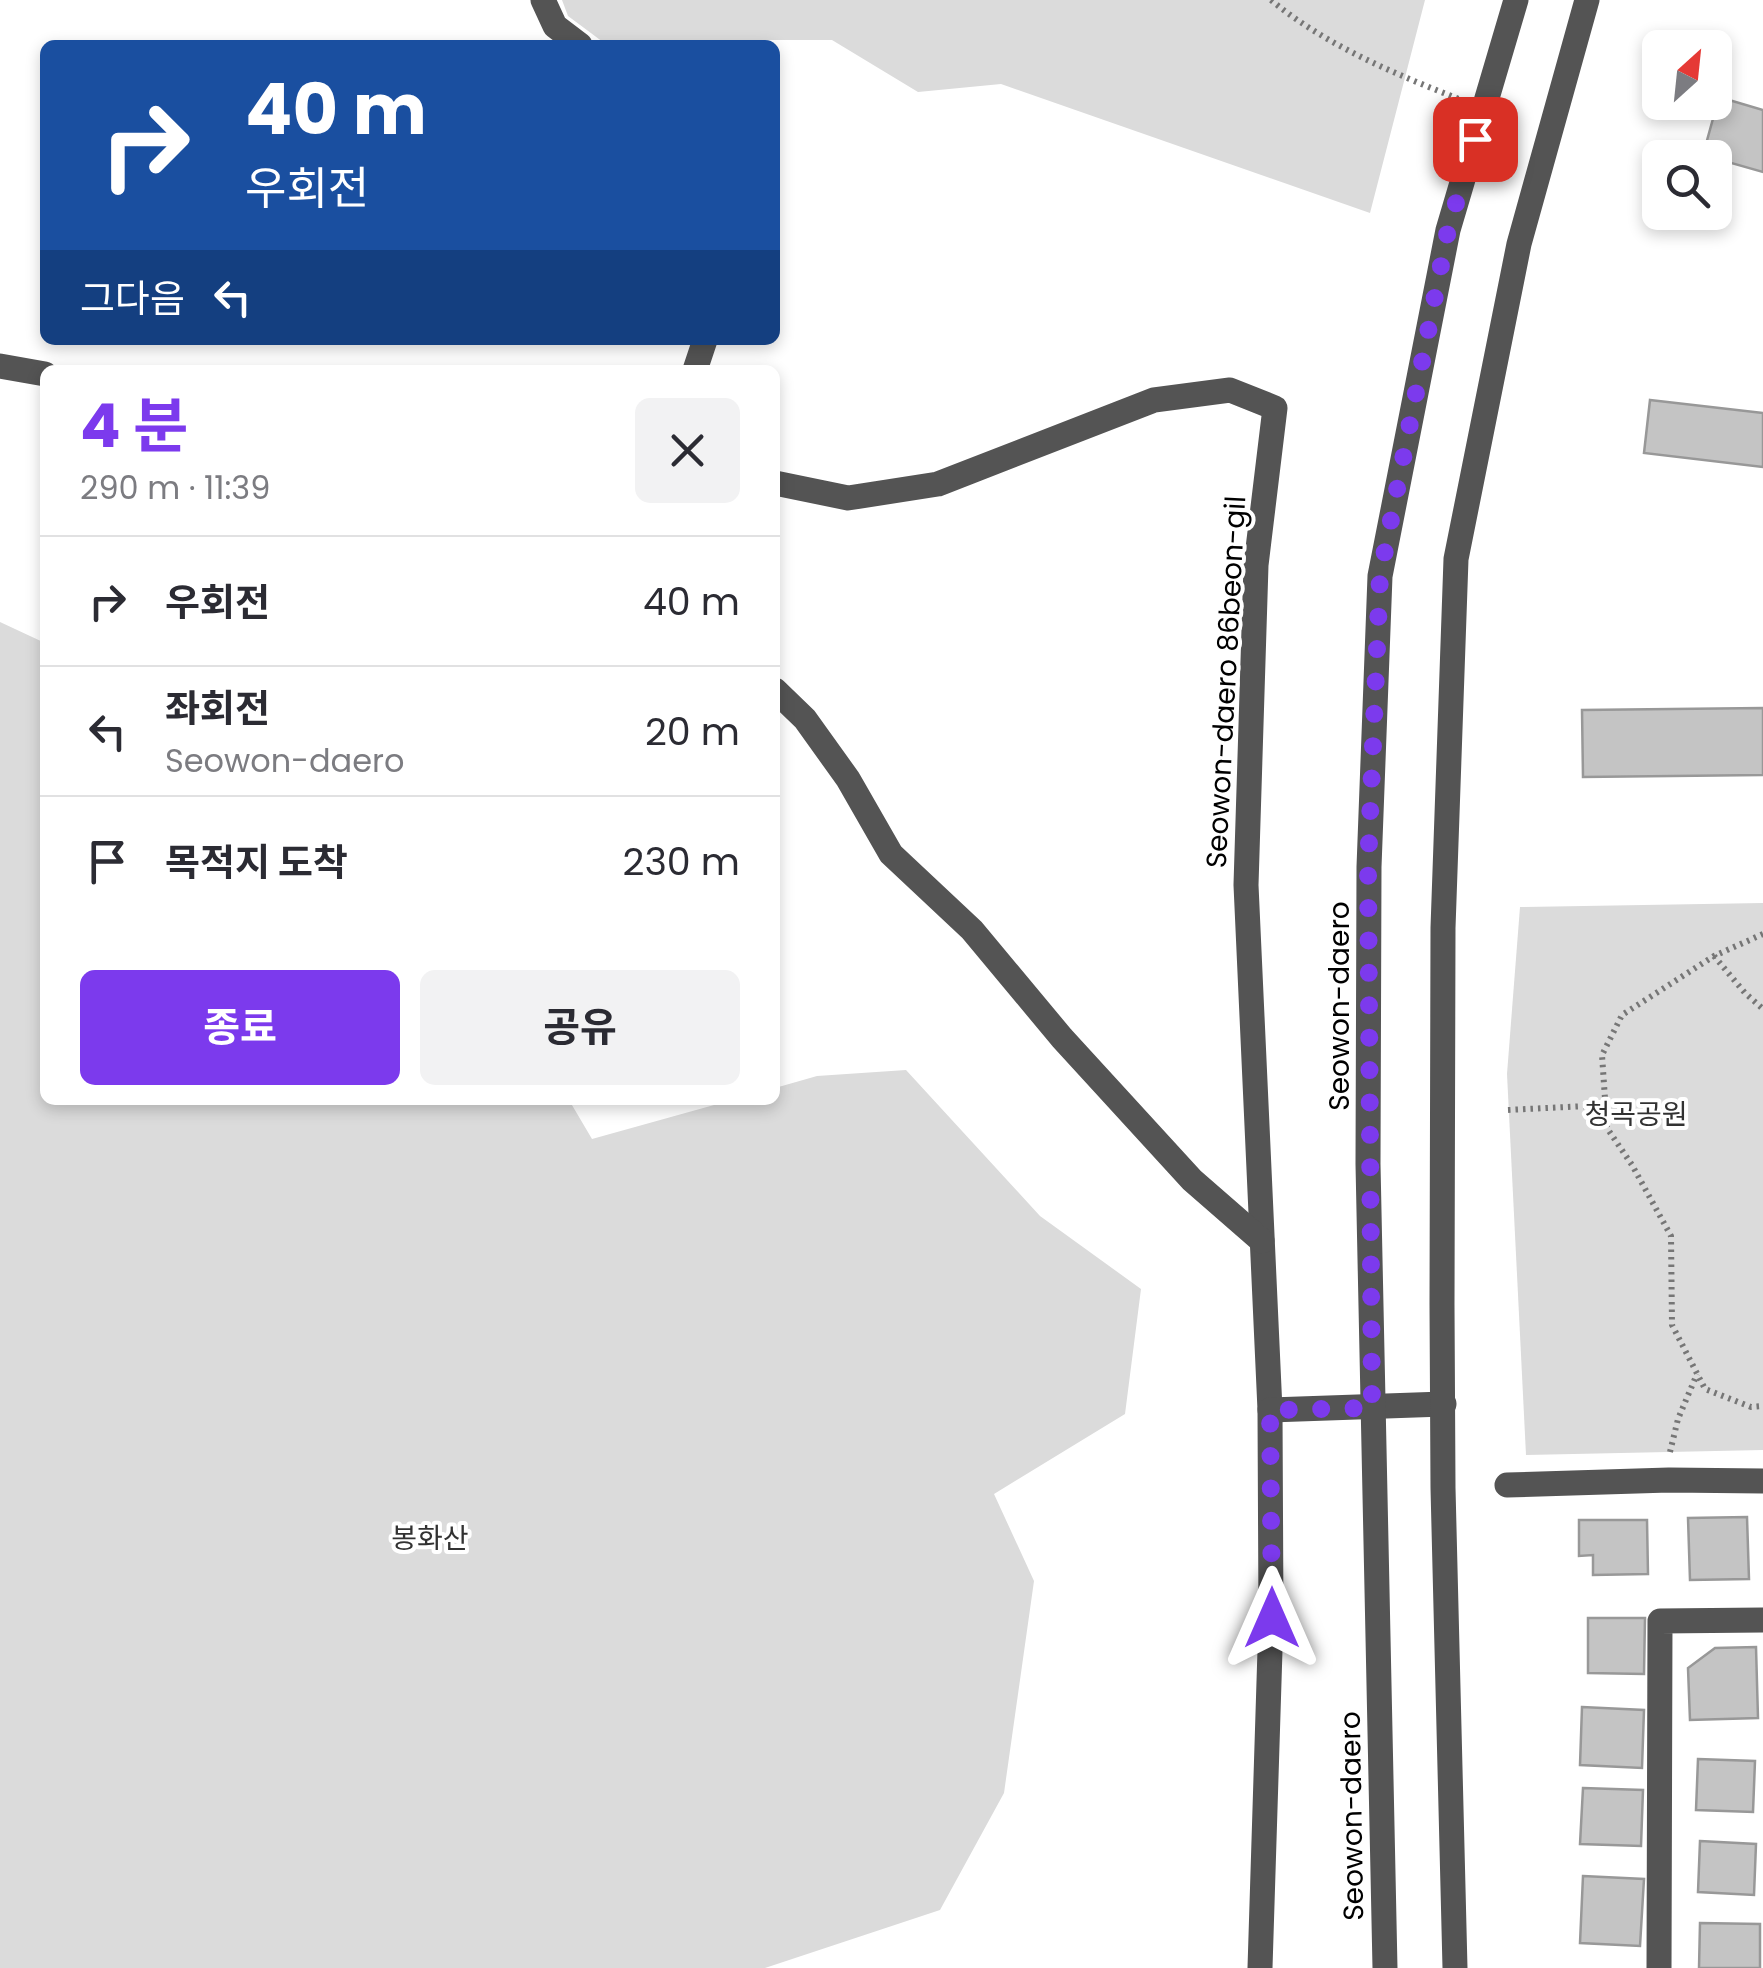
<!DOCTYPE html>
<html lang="ko">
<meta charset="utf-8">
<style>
:root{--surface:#fff;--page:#f2f2f3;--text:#2b2b33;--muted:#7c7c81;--line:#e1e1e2;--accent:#7c3aed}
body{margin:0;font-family:Poppins,"Noto Sans KR",sans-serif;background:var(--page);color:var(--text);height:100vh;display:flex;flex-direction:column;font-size:38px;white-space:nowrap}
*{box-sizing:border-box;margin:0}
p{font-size:32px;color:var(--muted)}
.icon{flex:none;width:55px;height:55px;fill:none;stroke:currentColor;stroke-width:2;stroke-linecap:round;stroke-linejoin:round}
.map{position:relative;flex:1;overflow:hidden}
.drawer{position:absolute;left:40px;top:365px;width:740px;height:740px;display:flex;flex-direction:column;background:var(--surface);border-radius:15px;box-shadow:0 5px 15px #0003}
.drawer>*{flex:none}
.top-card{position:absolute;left:40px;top:40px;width:740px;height:305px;border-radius:15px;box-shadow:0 5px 15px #0003;background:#1a4fa0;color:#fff;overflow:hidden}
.needle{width:65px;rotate:27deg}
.fabs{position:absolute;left:1642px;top:30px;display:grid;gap:20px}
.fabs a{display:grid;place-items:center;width:90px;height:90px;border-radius:15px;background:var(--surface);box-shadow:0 5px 15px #0003;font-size:50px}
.pin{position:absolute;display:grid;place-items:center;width:85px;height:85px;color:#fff;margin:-42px;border-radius:20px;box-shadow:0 5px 15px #0006}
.me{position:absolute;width:110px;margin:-55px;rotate:0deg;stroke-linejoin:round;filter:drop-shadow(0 0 8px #0008)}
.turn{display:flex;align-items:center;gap:35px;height:210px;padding:0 40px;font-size:45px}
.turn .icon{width:130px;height:130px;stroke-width:2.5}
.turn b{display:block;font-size:70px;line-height:85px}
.then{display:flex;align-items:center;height:95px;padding:0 40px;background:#0003;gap:20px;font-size:38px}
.round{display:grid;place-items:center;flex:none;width:105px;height:105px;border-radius:15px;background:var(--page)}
.headline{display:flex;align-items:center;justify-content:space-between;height:170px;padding:0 40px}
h1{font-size:60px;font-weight:700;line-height:75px;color:var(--accent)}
.primary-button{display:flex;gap:20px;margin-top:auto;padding:20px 40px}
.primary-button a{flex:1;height:115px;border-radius:15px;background:var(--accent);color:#fff;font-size:40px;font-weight:700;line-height:115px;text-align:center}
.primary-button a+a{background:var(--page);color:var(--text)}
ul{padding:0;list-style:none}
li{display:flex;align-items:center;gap:30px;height:130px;padding:0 40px;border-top:2px solid var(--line)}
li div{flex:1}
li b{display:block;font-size:38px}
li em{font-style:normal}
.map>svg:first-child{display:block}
</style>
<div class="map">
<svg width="1763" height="1968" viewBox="0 0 1763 1968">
<rect width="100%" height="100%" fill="#fff"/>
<g fill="#dbdbdb">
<path d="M562,0h863l-55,213 -369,-129 -83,8 -86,-52h-116l-10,5h-99l-39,-29z"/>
<path d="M0,622l45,21v457h524l23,39 140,-39h43v-12l42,-12 89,-6 134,146 101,73 -16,125 -131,80 40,87 -30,212 -64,117 -175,58h-765z"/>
<path d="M1763,903v547l-237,5 -19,-381 13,-167z"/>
</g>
<g fill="#c4c4c4" stroke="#989898" stroke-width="2.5">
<path d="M1719,97l44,13v62l-60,-17z"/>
<path d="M1650,400l113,13v54l-119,-14z"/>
<path d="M1763,708v67l-180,2 -1,-67z"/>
<path d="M1747,1517l2,62 -59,1 -2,-62z"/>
<path d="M1579,1520h68l1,54 -55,1v-20l-14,1z"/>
<path d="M1588,1618h57l-1,56 -56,-1z"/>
<path d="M1756,1647l2,71 -68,2 -2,-52 27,-20z"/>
<path d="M1582,1707l62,3 -2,58 -62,-3z"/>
<path d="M1698,1759l57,2 -2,51 -57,-2z"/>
<path d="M1583,1788l60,2 -2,56 -61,-2z"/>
<path d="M1700,1841l56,3 -2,51 -56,-3z"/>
<path d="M1583,1876l61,3 -4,67 -60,-3z"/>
<path d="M1700,1923l60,1v44h-61z"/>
</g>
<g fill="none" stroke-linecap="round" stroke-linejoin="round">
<g stroke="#767676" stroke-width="6" stroke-dasharray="2.5 5" stroke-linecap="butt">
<path d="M1271,0c54,45 124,74 188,99"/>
<path d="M1763,934l-49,22 -92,59 -20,40 5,73 25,37 39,71 1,89 33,64 46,18 12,-1"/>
<path d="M1714,956l31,37 18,16"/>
<path d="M1508,1110l98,-5"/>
<path d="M1670,1452l8,-33 19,-45"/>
</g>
<g stroke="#545454" stroke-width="25">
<path d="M543,0l12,26 25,19"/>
<path d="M0,366l45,8"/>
<path d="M695,370l10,-30"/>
<path d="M775,483l73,15 90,-14 216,-84 76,-10 45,18 -19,157 -10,320 24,525 1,208 -11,350"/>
<path d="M775,690l30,29 43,60 43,75 81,76 90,108 130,142 70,61"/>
<path d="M1270,1410l174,-6"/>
<path d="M1507,1485l162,-5 94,1"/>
<path d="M1385,1968l-17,-804 1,-297 11,-291 68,-346 68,-230"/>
<path d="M1455,1968l-12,-480 -1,-184 1,-376 13,-369 63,-315 68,-244"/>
<path d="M1659,1968l1,-347 103,-1"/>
</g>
</g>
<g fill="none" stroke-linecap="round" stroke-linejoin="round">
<path stroke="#7c3aed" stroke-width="18" stroke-dasharray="0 32.4" d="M1272,1618l-2,-208 102,-2 -4,-541 12,-291 68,-346 27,-91"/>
</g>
<g text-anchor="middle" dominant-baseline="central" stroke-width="8" stroke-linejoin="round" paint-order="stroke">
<g font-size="28" fill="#000" stroke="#fff">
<text transform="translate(1226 682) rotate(-87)">Seowon-daero 86beon-gil</text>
<text transform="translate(1339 1006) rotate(-90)">Seowon-daero</text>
<text transform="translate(1352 1816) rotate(-91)">Seowon-daero</text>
</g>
<g font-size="28" fill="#323232" stroke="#fff">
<text x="1636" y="1114">청곡공원</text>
<text x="430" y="1538">봉화산</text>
</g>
</g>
</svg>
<div class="fabs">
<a><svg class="needle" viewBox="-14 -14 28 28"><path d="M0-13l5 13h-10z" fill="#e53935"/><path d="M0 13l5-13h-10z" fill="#7c7c81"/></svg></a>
<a><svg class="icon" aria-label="search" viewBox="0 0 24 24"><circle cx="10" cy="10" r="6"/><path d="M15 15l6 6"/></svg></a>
</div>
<div class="pin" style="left:1475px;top:139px;background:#d93025"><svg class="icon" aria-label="arrive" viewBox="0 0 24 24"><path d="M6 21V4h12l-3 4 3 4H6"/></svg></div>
<svg class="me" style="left:1272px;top:1618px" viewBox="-20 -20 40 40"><path d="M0-17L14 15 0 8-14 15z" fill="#7c3aed" stroke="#fff" stroke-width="4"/></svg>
<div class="top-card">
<div class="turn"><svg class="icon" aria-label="right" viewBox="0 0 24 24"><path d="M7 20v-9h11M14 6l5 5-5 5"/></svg><div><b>40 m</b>우회전</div></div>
<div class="then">그다음<svg class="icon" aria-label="left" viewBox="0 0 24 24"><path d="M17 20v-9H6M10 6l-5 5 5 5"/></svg></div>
</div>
<section class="drawer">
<div class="headline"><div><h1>4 분</h1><p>290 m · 11:39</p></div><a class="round"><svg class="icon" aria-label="close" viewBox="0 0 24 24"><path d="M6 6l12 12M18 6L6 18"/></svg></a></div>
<ul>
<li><svg class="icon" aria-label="right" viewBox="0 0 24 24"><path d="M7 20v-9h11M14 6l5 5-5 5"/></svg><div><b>우회전</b></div><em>40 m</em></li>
<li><svg class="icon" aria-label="left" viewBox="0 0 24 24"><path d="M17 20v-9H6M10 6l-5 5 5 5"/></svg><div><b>좌회전</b><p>Seowon-daero</p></div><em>20 m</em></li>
<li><svg class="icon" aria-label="arrive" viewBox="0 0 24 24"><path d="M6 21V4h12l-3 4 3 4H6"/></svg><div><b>목적지 도착</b></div><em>230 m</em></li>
</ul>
<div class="primary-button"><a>종료</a><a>공유</a></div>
</section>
</div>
